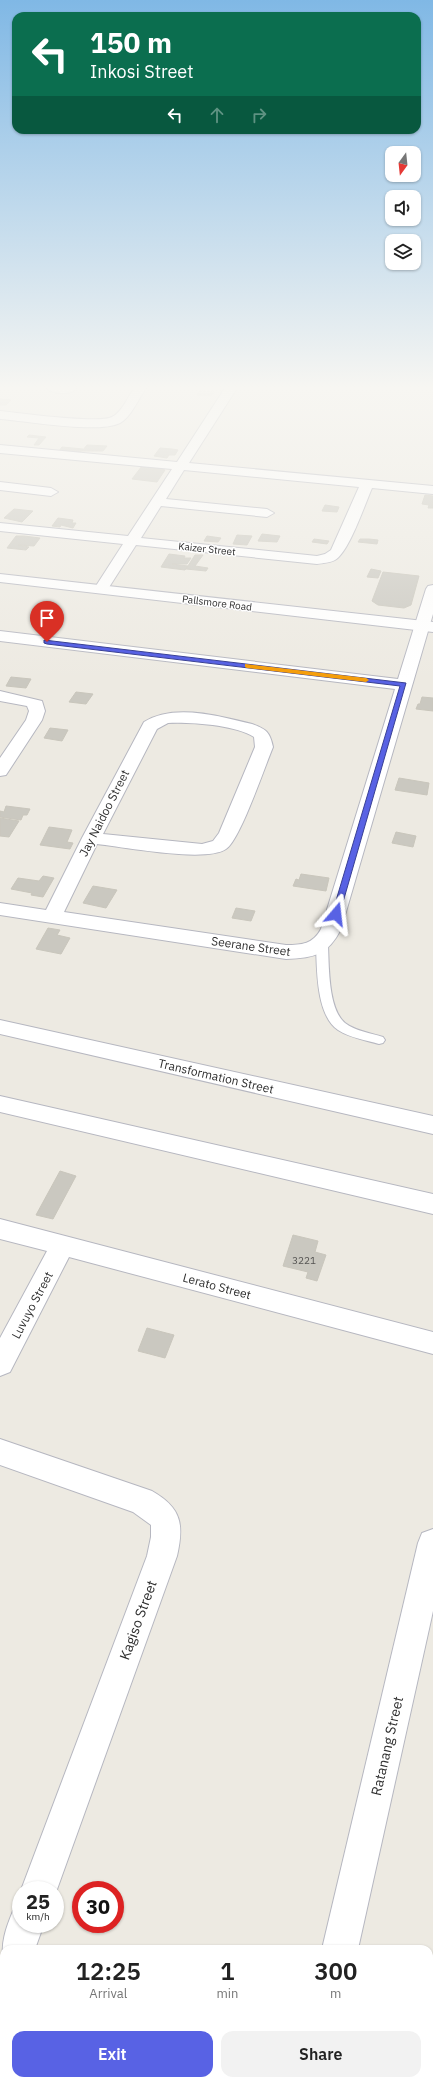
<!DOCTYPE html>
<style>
:root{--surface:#fff;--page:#f2f2f2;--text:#222;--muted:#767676;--accent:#5862e4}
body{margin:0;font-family:"IBM Plex Sans",sans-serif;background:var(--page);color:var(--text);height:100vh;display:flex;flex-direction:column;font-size:15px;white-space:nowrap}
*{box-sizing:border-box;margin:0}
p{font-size:13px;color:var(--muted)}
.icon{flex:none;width:22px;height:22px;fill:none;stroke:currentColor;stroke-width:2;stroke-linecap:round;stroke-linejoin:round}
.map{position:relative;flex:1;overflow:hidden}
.sheet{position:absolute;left:0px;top:1945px;width:433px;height:140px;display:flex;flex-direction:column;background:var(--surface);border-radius:12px 12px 0 0;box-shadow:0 1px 3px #0004}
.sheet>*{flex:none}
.top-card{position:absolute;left:12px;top:12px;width:409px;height:122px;border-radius:12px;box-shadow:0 1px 3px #0004;background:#0b6e4f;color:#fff;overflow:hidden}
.needle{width:26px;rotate:195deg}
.tools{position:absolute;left:385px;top:146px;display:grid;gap:8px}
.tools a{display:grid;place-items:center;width:36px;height:36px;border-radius:8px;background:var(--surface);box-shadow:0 1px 3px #0004;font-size:20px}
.speed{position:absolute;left:12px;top:1881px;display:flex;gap:8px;font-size:20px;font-weight:700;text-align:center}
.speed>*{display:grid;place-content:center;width:52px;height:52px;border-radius:50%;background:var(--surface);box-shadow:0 1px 3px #0004;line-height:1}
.speed small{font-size:10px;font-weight:400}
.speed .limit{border:6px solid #d22;background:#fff;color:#111}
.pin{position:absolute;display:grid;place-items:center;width:34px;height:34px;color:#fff;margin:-41px -17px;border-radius:50% 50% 50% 0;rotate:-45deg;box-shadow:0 0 4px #0007}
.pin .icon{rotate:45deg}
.me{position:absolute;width:44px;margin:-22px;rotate:17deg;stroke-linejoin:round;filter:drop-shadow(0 0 3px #0008)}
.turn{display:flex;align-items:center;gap:14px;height:84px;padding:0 12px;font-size:18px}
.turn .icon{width:52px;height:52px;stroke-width:2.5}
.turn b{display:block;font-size:28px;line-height:34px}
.lanes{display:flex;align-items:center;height:38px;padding:0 12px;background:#0003;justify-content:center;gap:20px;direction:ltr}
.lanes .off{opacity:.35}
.eta{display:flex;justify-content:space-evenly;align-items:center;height:68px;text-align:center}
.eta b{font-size:24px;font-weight:600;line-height:28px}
.primary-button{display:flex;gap:8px;margin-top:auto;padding:8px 12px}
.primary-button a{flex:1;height:46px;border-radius:12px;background:var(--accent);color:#fff;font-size:16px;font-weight:600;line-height:46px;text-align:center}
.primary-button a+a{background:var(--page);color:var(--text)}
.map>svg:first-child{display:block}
</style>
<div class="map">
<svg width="433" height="2085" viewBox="0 0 433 2085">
<rect width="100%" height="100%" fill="#edeae2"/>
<g fill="#cac8c0" stroke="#c9c6bc">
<path d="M200,391l14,1 -3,4 -14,-1z"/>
<path d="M0,399l11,1 -5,5h-6z"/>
<path d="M29,435l17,2 -7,8h-5l5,-7 -12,-1z"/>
<path d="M87,445l20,1 -4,5h-21z"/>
<path d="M62,447l21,2 -3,4 -21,-2z"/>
<path d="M160,448l12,1 6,1 -3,5h-6l-2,3 -13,-2z"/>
<path d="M142,466l15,2 8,2 -8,12 -25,-3z"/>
<path d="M425,495l8,1v12h-5l1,-3 -7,-1z"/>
<path d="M325,505l14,2 -2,5 -15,-1z"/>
<path d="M14,509l19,2 -11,11 -18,-4z"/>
<path d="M58,518l15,2 -1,3h4l-3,5 -12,-3 -1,2 -8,-1z"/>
<path d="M262,534l18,2 -3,6 -19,-1z"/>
<path d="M237,535l15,1 -5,9 -14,-1z"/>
<path d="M16,536h8l16,2 -6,8 -16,-1 11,2 -3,3 -19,-2z"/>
<path d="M207,536l14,2 -3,4 -14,-1z"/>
<path d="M314,539l15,2 -2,3 -15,-2z"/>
<path d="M360,539h9l9,1 -1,4 -19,-2z"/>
<path d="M169,554l16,2 -1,2h7l-4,6h-15l16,2 -3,4 -24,-3z"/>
<path d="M195,555h8l-8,11 13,2 -2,3 -20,-2z"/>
<path d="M371,569l10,2 -3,7 -11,-1z"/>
<path d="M383,572l36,4 -8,29 -7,3 -26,-3 -6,-4z"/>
<path d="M11,677l20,2 -5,9 -20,-2z"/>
<path d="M76,692l17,2 -7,10 -17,-2z"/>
<path d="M422,697l11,1v13l-17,-2 2,-5h2z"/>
<path d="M50,728l18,2 -6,11 -18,-3z"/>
<path d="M399,778l30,5 -2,12 -32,-5z"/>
<path d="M6,806l24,3 -3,6h-4l-2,5 -21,-3v-6l4,1z"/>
<path d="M0,818l19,3 -10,16 -9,-1z"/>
<path d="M49,827l23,3 -5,12 6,1 -3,6 -30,-4z"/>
<path d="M396,832l20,4 -3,11 -21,-4z"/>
<path d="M301,874l28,4 -3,13 -33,-5 3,-7 3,1z"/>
<path d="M43,876l11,2 -11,19 -12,-2 1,-2 -21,-4 7,-11 21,3z"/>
<path d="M93,886l24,4 -11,18 -23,-5z"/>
<path d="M236,908l19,3 -4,10 -19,-3z"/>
<path d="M48,928l12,2 -3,5 13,3 -9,16 -25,-5z"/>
<path d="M60,1171l16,5 -23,43 -17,-4z"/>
<path d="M293,1235l25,6 -3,11 11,3 -9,26 -11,-3 2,-6 -25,-6z"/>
<path d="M147,1328l27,7 -9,23 -27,-7z"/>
</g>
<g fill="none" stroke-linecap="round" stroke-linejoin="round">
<defs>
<path id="lane" d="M322,941l6,4c1,21 0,64 17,78 10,8 26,10 38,14l2,3 -2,3 -4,1c-13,-4 -29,-6 -41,-14 -22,-15 -21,-61 -22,-85z"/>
<g id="street">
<path d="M47,388h28l1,1c-5,6 -24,5 -29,-1z"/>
<path d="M134,388h12c-7,10 -15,29 -26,35 -22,11 -93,-2 -120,-4v-8c19,2 99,13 112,6 10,-5 16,-20 22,-29z"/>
<path d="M225,388h12l-48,75 244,23v8l-61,-6c-7,16 -23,64 -37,72 -5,3 -12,3 -18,4l-181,-19 -30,47h-10l-2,-3 29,-45 -123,-13v-8l128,13 44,-67 -172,-16v-8l177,17zM184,470l175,17 -28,63 -6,4 -8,2 -176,-18 20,-32 106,11 7,-4 -7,-4 -101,-10z"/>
<path d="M0,482l51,6 7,4 -7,4 -51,-6z"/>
<path d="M433,585v29l-92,315c-13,26 -27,29 -55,30l-286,-44v-12l46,7 36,-72 62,-116c30,-19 75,-6 108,2 14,5 18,8 21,23 -8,19 -33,93 -47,102 -20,14 -102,-2 -129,-5l-33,68 222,33c16,0 27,-1 35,-16l74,-240 -395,-48v-10l398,48 28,-90 2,-3zM168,723c23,-1 67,2 86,14l1,10 -36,86 -6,8 -11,3 -99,-10 54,-105z"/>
<path d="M0,691l42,10 3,10 -3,9 -36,55 -6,1v-18l26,-38 3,-9 -2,-5 -27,-5z"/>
<path d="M0,1096l433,98v20l-433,-102z"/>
<path d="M0,1219l433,113v22l-364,-97 -59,115 -10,4v-38l47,-87 -47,-12z"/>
<path d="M0,1439l152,52c30,17 32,34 25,65l-122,339v-5h-34l126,-334 4,-19v-12l-18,-13 -133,-47z"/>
<path d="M433,1529v82l-75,338h-36l96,-406 4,-10z"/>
<path d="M21,1908v16h23l-9,25h-31v13c-4,-18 2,-34 9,-51z"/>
<path d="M4,1966v47l-4,2v-47z"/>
<path d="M290,2081h38v4h-40z"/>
</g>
<g id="secondary">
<path d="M0,574l433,48v10l-433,-50z"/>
<path d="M0,1020l433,96v18l-433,-100z"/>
</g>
</defs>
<use href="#lane" stroke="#b6b7c0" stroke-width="2"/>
<use href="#street" stroke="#b6b7c0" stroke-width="2"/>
<use href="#secondary" stroke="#b6b7c0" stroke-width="2"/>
<use href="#lane" fill="#fff" fill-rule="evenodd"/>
<use href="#street" fill="#fff" fill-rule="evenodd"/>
<use href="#secondary" fill="#fff" fill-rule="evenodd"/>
</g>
<linearGradient id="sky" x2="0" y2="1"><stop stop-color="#80b8e5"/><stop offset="0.57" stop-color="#f7f6f2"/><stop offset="1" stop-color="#f7f6f2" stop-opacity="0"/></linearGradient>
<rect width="433" height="680" fill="url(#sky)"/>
<path fill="#5862e4" stroke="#394094" d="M44,640l362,43 -67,233h-3l-4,-2 68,-228 -353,-42 -3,-1z"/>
<path fill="#f59e0b" d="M245,664l121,14 3,2 -3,2 -119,-14 -2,-1z"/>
<g text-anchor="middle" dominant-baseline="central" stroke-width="3" stroke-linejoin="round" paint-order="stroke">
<g font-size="10" fill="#2e2e2e" stroke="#fff">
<text transform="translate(207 549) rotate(6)">Kaizer Street</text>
<text transform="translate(217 603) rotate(7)">Pallsmore Road</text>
</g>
<g font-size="10" fill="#555452">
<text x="304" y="1260">3221</text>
</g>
<g font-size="12" fill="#2e2e2e" stroke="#fff">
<text transform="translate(104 813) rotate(-63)">Jay Naidoo Street</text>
<text transform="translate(251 946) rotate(8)">Seerane Street</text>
<text transform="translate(216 1076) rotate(13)">Transformation Street</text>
<text transform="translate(217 1286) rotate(15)">Lerato Street</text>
<text transform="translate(32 1305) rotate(-62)">Luvuyo Street</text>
</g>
<g font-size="14" fill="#2e2e2e" stroke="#fff">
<text transform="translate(138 1620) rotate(-70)">Kagiso Street</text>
<text transform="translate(387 1746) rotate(-77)">Ratanang Street</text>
</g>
</g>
</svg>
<div class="tools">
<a><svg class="needle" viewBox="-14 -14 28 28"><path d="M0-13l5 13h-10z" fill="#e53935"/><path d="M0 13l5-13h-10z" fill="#767676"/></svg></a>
<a><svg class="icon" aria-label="sound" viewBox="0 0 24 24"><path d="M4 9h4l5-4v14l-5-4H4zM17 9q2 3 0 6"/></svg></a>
<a><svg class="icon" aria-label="layers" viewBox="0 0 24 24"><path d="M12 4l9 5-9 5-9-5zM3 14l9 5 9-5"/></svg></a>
</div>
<div class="speed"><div>25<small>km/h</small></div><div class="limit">30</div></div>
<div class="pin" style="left:47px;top:642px;background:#d93025"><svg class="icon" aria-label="arrive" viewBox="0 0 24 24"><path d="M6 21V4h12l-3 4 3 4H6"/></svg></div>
<svg class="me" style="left:336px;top:914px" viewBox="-20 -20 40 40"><path d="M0-17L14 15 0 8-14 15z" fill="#5862e4" stroke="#fff" stroke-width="4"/></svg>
<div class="top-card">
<div class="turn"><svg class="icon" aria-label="left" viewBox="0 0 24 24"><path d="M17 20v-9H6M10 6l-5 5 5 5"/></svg><div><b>150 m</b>Inkosi Street</div></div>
<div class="lanes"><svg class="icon" aria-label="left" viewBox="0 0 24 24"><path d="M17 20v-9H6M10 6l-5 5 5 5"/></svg><svg class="icon off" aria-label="ahead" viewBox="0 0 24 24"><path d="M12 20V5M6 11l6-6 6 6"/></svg><svg class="icon off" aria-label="right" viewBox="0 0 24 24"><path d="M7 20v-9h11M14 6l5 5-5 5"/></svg></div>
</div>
<section class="sheet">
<div class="eta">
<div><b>12:25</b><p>Arrival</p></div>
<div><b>1</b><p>min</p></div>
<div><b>300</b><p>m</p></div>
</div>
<div class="primary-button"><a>Exit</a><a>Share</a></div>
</section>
</div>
